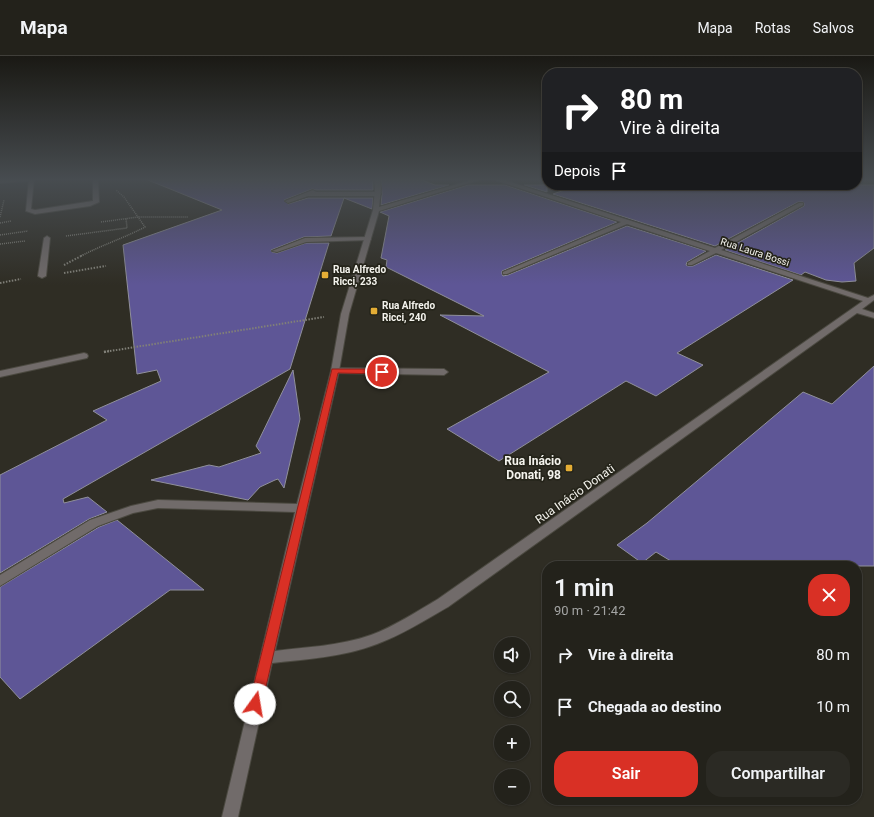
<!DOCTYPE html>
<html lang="pt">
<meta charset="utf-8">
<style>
:root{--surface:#23221b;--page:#2b2a24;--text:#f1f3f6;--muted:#a3a4a3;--line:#403f3a;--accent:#d93025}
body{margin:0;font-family:Roboto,sans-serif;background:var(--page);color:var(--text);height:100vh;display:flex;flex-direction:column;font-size:15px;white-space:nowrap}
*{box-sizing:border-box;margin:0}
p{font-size:13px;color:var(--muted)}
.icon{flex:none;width:22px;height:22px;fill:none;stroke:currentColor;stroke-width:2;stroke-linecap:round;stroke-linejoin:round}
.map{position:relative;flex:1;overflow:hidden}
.sheet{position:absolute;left:542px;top:505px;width:320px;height:244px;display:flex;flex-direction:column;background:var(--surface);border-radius:16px;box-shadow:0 1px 3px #0004,0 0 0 1px var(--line)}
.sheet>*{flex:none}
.guide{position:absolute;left:542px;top:12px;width:320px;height:122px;border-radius:16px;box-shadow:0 1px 3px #0004,0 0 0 1px var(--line);background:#202124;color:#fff;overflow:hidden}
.buttons{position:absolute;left:494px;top:581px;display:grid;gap:8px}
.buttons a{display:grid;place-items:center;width:36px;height:36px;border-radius:50%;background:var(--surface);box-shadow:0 1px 3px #0004,0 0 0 1px var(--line);font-size:20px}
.pin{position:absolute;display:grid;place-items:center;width:34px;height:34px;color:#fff;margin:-17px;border:2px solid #fff;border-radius:50%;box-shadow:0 1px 4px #0007}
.me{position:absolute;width:44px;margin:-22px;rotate:13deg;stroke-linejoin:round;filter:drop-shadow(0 0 3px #0008)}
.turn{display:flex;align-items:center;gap:14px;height:84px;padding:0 12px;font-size:18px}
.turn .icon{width:52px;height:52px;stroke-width:2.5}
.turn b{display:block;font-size:28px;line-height:34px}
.then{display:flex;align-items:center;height:38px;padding:0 12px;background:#0003;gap:8px;font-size:15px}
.round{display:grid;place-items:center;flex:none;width:42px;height:42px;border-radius:16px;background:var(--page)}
.summary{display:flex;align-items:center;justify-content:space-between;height:68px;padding:0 12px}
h1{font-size:24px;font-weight:600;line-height:30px}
.primary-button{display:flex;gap:8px;margin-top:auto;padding:8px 12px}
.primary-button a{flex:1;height:46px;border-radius:16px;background:var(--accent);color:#fff;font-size:16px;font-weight:600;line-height:46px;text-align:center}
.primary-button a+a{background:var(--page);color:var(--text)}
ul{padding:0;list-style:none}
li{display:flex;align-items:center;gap:12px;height:52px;padding:0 12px}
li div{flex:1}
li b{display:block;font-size:15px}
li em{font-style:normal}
header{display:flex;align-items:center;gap:24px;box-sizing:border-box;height:56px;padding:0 20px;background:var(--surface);border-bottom:1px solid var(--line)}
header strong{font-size:19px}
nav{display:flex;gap:22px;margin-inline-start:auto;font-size:14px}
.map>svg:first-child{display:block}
</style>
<header>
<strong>Mapa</strong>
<nav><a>Mapa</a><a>Rotas</a><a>Salvos</a></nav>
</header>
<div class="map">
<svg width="874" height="761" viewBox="0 0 874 761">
<rect width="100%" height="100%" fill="#2f2d24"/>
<g fill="#5e5696" stroke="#90909b">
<path d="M148,123h225v11h-57l-4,-1 -28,11 4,4 20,-6h65l-1,11 -28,-11 -13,38 -27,1 -33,13 1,2 5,1 29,-10h23l-39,126 -227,130 1,4 24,-6 19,15 -18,7 -89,54v-98l107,-55 -14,-9 68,-30 -4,-11 -20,4 -14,-129 99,-35 -74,-30z"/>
<path d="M381,123h38l16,6h14l-68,20 1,-11z"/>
<path d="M468,129h37l112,37 -115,49v3l1,2 5,-1 119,-49 79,25 -19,11 -1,3 2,1h5l23,-11 77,25 -116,73 26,12 -47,31 -30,-15 -127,80 -52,-32 102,-57 -109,-57 44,1 -98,-49 1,-7 -6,-2 8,-42 -9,-4z"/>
<path d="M524,129h23v7z"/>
<path d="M579,129h295v63l-20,15 2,18 -14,1 -16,-2 -21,-8 -4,3 -76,-25 79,-44v-3l-1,-1h-5l-83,44 -162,-52z"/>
<path d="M874,310v200h-195l-23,-14 -14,11 -25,-18 30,-22 156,-131 29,12z"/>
<path d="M293,314l7,49 -16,69 -6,-9 -3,1 -15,7 -12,13 -97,-20 58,-15 10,2 42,-14 -5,-7z"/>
<path d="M117,464l87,70h-34l-150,109 -20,-22v-90l99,-60z"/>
</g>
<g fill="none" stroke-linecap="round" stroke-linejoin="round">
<defs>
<g id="lane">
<path d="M29,123h5l-3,30 4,1 58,-9v-22h5l1,23 -9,4 -55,8 -9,-3z"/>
<path d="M313,134l3,2h62l3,2 -3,2h-70l-20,7 -3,-2z"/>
<path d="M368,181l3,2 -1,1 -64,2 -29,10 -5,-1 33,-13z"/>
<path d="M335,312l109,1 4,3 -4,3 -112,-2 -1,-2 1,-2z"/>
</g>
<g id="street">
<path d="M0,123h31l-3,2 -28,2z"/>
<path d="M374,123h6l1,10 -2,18 96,-28h7l-103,32 -30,103 -10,57 -64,280c31,-4 65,-5 96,-16 24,-9 45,-23 67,-36l425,-298 -147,-48 -24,12h-4v-2l22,-12 -83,-27 -120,50h-4v-2l118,-50 -126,-42v-1h6l214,69 84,-45h4v2l-82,45 147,48 6,-3v5l-12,9 12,4v5l-17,-5 -409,294c-23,13 -46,28 -71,37 -34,13 -70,15 -105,19l-34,154h-16l73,-305 -137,-4 -25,5 -35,13 -98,60v-11l90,-55 41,-14 27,-6 139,4 34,-133 10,-57 32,-104 2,-21z"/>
<path d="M47,180l3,2 -4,38 -4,2 -4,-2 6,-38z"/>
<path d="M84,297l3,1 1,2 -1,2 -87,19v-6z"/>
</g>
</defs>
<use href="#lane" stroke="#4b4940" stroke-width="2"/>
<use href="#street" stroke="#4b4940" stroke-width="2"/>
<g stroke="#818078" stroke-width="1.5" stroke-dasharray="1 1" stroke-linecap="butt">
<path d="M0,161l4,-17"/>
<path d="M101,166l37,-5h50"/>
<path d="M0,167l11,-2"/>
<path d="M0,179l28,-4"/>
<path d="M66,180l61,-8 -1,-10"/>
<path d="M0,188l25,-3"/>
<path d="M81,200c21,-11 43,-18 64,-29l-21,-30 -8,-7"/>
</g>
<g stroke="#818078" stroke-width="2" stroke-dasharray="1.5 1.5" stroke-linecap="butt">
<path d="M64,209l19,-10"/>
<path d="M64,217l42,-7"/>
<path d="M0,227l21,-4"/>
<path d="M104,296l220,-35"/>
</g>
<path stroke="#818078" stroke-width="2.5" stroke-dasharray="2 2" stroke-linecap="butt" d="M104,296l5,-1"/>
<use href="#lane" fill="#716b6a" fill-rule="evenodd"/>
<use href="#street" fill="#716b6a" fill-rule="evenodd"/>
</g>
<linearGradient id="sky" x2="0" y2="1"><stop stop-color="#1a1914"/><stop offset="0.54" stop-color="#474c50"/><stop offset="1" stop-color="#474c50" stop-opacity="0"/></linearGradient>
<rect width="874" height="229" fill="url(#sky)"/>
<path fill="#d93025" stroke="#8d1f18" d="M332,313h50l4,3 -4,2 -44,-1 -76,331 -2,5 -5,2 -4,-2 -2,-5z"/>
<g fill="#e4ad35" stroke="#25241a" stroke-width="1.5">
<rect x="321" y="215" width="8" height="8" rx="2"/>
<rect x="370" y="251" width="8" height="8" rx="2"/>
<rect x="565" y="408" width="8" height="8" rx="2"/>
</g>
<g text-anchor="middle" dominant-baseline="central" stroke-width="3.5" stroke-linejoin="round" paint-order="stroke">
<g font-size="10" fill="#f5f4ee" stroke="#25241a">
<text transform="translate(755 196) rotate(18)">Rua Laura Bossi</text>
</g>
<g font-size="10" font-weight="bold" fill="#f5f4ee" stroke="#25241a" text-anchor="start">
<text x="333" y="213">Rua Alfredo<tspan x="333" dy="12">Ricci, 233</tspan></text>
<text x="382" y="249">Rua Alfredo<tspan x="382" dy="12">Ricci, 240</tspan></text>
</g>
<g font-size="12" font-weight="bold" fill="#f5f4ee" stroke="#25241a" text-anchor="end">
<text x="561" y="405">Rua Inácio<tspan x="561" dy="14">Donati, 98</tspan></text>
</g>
<g font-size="12" fill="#f5f4ee" stroke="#25241a">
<text transform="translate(575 438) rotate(-35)">Rua Inácio Donati</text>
</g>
</g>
</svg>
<div class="buttons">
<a><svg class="icon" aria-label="sound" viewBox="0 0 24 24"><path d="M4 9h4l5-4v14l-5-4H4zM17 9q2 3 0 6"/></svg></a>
<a><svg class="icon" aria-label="search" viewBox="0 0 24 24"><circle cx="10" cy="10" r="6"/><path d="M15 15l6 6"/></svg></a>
<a>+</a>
<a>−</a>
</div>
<div class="pin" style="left:382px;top:316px;background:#d93025"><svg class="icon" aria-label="arrive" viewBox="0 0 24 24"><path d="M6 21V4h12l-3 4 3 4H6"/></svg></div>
<svg class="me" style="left:255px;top:648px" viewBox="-20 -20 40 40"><circle r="19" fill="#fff"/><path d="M0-13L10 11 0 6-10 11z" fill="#d93025"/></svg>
<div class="guide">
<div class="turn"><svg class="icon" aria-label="right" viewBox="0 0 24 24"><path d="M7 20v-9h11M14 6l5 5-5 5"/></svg><div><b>80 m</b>Vire à direita</div></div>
<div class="then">Depois<svg class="icon" aria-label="arrive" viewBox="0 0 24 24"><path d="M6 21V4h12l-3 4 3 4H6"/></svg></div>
</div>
<section class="sheet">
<div class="summary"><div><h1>1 min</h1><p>90 m · 21:42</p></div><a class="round" style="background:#d93025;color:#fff"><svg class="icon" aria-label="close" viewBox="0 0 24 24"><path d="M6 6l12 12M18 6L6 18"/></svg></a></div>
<ul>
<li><svg class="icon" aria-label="right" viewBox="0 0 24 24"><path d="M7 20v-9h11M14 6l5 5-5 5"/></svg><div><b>Vire à direita</b></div><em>80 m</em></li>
<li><svg class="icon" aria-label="arrive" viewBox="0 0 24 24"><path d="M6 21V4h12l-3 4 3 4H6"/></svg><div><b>Chegada ao destino</b></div><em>10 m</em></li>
</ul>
<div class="primary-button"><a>Sair</a><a>Compartilhar</a></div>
</section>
</div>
